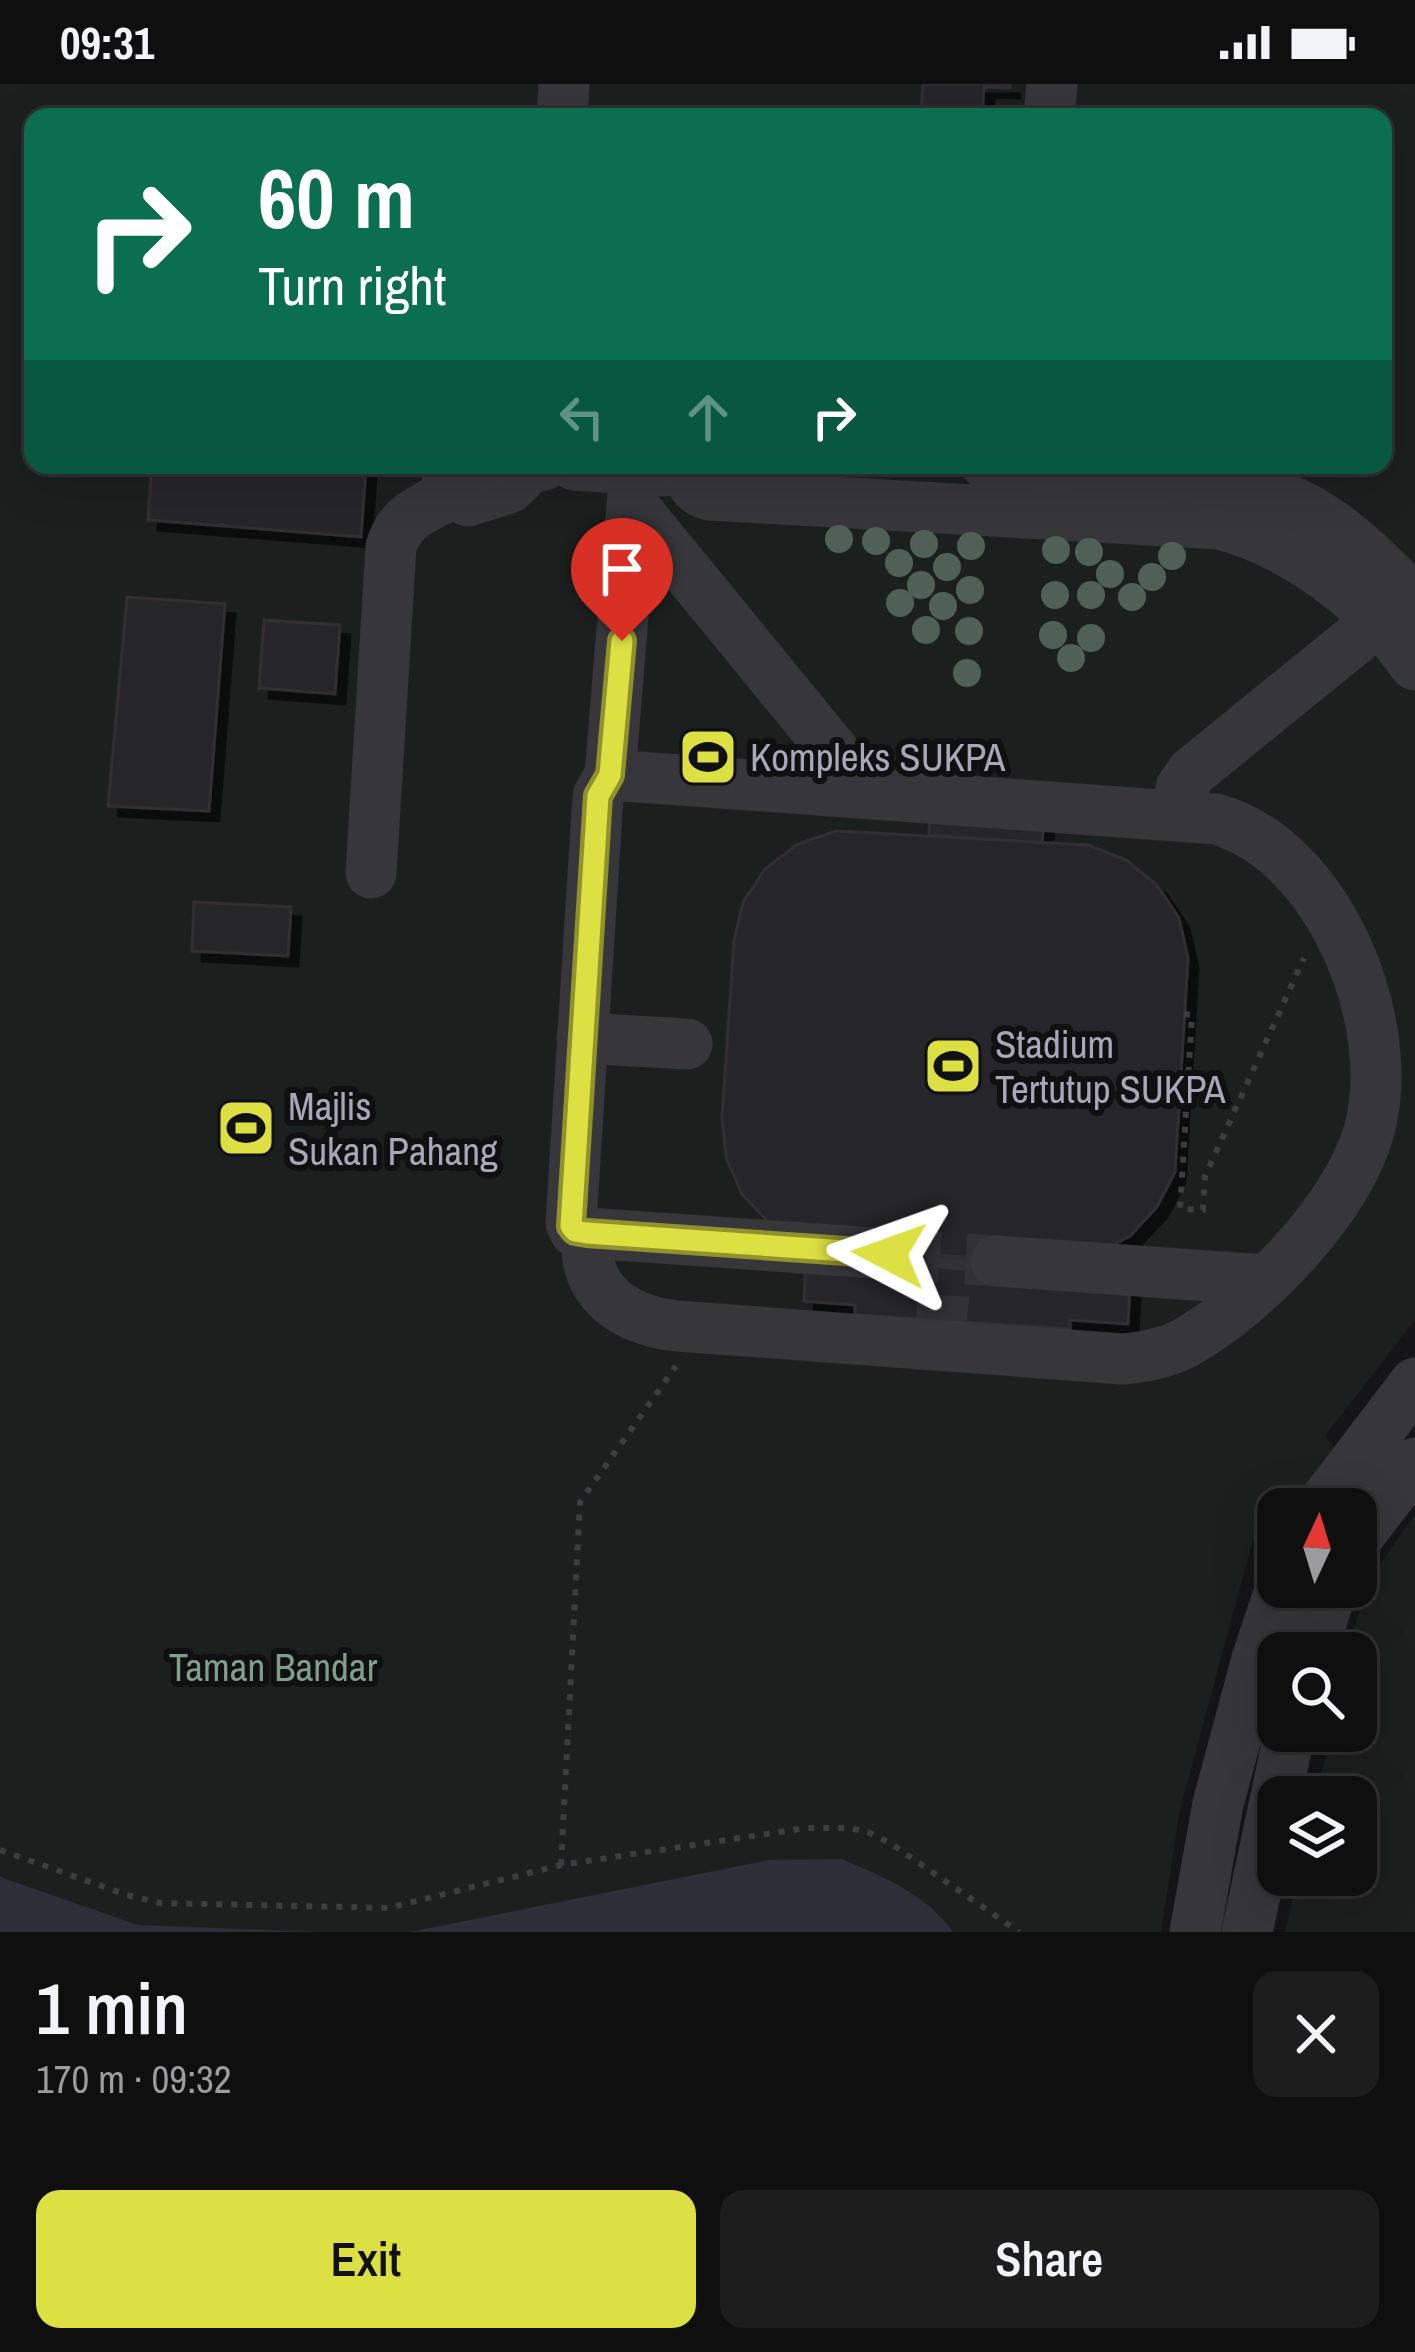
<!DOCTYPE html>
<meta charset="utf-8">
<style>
:root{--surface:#100f10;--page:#1e1d1e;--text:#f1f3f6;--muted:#9c9c9f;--line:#302f30;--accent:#dde043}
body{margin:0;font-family:"Archivo Narrow",sans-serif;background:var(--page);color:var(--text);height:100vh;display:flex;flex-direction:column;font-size:45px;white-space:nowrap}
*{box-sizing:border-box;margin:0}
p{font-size:39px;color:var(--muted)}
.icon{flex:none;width:66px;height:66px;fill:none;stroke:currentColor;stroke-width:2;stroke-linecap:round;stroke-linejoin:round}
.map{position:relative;height:1848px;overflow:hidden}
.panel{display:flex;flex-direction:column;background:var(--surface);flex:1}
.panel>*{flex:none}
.banner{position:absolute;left:24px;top:24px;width:1368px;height:366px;border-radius:24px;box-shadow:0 12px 48px #0002,0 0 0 3px var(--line);background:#0b6e4f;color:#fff;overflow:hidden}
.needle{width:78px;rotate:4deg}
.buttons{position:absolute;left:1257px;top:1404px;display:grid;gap:24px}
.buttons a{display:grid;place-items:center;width:120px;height:120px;border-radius:24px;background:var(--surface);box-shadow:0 12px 48px #0002,0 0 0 3px var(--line);font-size:60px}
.pin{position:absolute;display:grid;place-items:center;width:102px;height:102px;color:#fff;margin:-123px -51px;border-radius:50% 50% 50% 0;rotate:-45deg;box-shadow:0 0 12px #0007}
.pin .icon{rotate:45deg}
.me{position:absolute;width:132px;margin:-66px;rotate:274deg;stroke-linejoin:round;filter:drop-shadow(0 0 9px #0008)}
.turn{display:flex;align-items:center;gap:42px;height:252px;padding:0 36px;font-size:54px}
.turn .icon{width:156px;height:156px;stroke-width:2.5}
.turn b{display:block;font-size:84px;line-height:102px}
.lanes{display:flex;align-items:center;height:114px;padding:0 36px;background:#0003;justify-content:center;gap:60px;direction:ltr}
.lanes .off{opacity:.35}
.round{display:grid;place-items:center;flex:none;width:126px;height:126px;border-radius:24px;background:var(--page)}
.overview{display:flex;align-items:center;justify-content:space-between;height:204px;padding:0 36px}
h1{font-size:72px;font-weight:600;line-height:90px}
.primary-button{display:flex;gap:24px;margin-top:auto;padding:24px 36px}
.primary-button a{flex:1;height:138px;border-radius:24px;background:var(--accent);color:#111;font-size:48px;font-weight:600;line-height:138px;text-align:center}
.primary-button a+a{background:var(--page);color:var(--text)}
.status{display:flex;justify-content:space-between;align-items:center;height:84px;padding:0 60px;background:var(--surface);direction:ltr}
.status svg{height:33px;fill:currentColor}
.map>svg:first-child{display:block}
</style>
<div class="status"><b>09:31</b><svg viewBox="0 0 49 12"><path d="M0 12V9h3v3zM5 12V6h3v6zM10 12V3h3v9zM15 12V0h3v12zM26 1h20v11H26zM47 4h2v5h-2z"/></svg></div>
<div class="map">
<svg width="1415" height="1848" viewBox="0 0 1415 1848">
<defs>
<filter id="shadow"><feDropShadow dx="10" dy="10" stdDeviation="0" flood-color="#0009"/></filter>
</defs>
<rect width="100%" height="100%" fill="#151416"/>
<g fill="#1b201e" fill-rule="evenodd">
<path d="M0,0h1415v1236l-90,116 14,20 -40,53h-21l-2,30 -22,-3 -74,274 -19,122h-1161zM33,33h1350v348h-1350z"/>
<path d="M1415,1431v417h-130l13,-57h58v-78h-40l15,-66h25v-78h-8c14,-62 29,-88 67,-138z"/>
</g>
<g fill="#2c2e38">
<path d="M842,1775c42,18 84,35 111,73h-543l359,-72z"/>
<path d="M0,1793l138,48 182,7h-320z"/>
</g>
<g fill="#28272a" stroke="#302f32" stroke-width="3" filter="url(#shadow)">
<path d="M923,0h87v4l-26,-1 -2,30h-61z"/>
<path d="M152,381l214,2 -5,70 -213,-17z"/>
<path d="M127,513l98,7 -16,207 -101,-5z"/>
<path d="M264,536l76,5 -5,69 -76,-6z"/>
<path d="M930,727l114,8 -2,24 -113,-8z"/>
<path d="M836,747l252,14 38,15 31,25 22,33 9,40 -13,214 -18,35 -27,29 -35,18 -75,6 -131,-7 -120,-30 -27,-29 -16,-37 -4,-39 12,-177 9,-39 23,-34 32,-24z"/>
<path d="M194,818l97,5 -3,49 -96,-5z"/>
<path d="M889,1169l107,6 134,28 -2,37 -58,-4v9l-215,-14v-10l-51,-4 2,-38z"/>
</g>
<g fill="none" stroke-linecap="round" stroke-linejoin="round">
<g stroke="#323136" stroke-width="51" stroke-dasharray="51 26" stroke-linecap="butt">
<path d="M889,1170l107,7"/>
<path d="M940,1262l6,-88"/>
</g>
<g stroke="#3c3c41" stroke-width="6" stroke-dasharray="6 9" stroke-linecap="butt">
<path d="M1184,930l8,1 -12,194 23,1 2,-34 99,-218"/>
<path d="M0,1766l127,45 33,8 228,5 173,-43 245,-37h44l18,4 22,11 129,89"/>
<path d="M561,1781l19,-363 96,-136"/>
</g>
<g stroke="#37363b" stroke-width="51">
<path d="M562,33l2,-33"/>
<path d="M1049,33l3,-33"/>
<path d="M574,381l91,6"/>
<path d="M690,381c-2,16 4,26 20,30l510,29c58,15 117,54 159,97 13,13 24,29 36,44"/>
<path d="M987,381l234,15c92,16 130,57 194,120"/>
<path d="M468,417l41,-13 9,-8v-8l26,-7"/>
<path d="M634,423l234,286"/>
<path d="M610,691l606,44c113,32 183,204 153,312 -22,78 -114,173 -184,212 -19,10 -40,14 -62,16l-446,-33c-53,-6 -95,-34 -90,-93l-12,-2 -4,-8 27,-427 12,-21 25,-305"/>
<path d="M1178,731l3,-27 11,-16 187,-152h29"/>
<path d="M371,789l20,-326c8,-29 30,-38 55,-50l-1,-7 3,-8 43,-17"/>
<path d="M582,954l105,6"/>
<path d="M587,1149l302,21"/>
<path d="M996,1177l270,19"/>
<path d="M1319,1425l96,-126"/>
<path d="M1356,1455l59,-76"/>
<path d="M1312,1569l20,-66"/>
<path d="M1195,1848l23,-128 39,-145 24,-72"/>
<path d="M1247,1848l43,-201"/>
</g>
</g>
<g fill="#506057">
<circle cx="839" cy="455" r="14"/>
<circle cx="876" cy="457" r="14"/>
<circle cx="924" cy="460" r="14"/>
<circle cx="971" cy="462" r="14"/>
<circle cx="1056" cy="466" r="14"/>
<circle cx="1089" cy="468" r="14"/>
<circle cx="1172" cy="472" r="14"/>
<circle cx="899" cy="479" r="14"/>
<circle cx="947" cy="483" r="14"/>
<circle cx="1110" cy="490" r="14"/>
<circle cx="1152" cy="493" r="14"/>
<circle cx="921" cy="501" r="14"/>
<circle cx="970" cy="506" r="14"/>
<circle cx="1055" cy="511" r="14"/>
<circle cx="1091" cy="511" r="14"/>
<circle cx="1132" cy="513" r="14"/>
<circle cx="900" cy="519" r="14"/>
<circle cx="943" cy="522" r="14"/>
<circle cx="926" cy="546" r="14"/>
<circle cx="969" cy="547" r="14"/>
<circle cx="1053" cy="551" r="14"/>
<circle cx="1091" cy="554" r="14"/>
<circle cx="1071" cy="574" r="14"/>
<circle cx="967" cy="589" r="14"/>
</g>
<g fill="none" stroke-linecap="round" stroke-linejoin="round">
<defs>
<path id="route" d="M622,557l-12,134 -12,21 -27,430 4,5 12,2 302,21"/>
</defs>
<use href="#route" stroke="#90922c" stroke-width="30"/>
<use href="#route" stroke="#dde043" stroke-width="21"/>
</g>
<defs>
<symbol id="stadium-square" viewBox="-11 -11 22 22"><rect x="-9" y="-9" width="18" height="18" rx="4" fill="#dde043" stroke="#100f11"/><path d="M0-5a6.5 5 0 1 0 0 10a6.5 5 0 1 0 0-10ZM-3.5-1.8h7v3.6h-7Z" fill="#111"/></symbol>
</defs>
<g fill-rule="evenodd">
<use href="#stadium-square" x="675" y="640" width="66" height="66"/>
<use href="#stadium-square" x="920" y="949" width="66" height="66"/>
<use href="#stadium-square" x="213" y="1011" width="66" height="66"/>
</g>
<g text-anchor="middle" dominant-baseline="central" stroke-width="12" stroke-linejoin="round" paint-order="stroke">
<g font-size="39" fill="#a8a7b5" stroke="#100f11" text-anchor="start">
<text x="750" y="673">Kompleks SUKPA</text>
<text x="995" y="960">Stadium<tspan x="995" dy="45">Tertutup SUKPA</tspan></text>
<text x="288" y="1022">Majlis<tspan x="288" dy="45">Sukan Pahang</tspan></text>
</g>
<g font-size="39" fill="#809e8d" stroke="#100f11">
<text x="273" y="1583">Taman Bandar</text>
</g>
</g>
</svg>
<div class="buttons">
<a><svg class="needle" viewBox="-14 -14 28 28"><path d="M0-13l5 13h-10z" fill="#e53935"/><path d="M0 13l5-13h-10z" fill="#9c9c9f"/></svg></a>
<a><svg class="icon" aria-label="search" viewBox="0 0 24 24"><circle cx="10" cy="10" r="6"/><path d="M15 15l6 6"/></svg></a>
<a><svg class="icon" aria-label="layers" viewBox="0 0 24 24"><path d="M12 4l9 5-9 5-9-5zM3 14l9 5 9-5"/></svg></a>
</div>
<div class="pin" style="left:622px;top:557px;background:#d93025"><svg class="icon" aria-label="arrive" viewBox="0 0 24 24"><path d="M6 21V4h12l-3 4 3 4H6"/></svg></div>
<svg class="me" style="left:889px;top:1170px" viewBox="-20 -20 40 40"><path d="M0-17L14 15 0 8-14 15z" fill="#dde043" stroke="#fff" stroke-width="4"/></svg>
<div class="banner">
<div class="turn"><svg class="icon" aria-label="right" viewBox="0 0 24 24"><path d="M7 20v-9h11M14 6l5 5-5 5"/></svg><div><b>60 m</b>Turn right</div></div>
<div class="lanes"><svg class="icon off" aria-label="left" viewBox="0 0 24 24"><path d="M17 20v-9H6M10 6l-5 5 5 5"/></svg><svg class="icon off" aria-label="ahead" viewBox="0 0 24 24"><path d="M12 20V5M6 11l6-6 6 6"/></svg><svg class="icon" aria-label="right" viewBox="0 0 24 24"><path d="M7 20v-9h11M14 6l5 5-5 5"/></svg></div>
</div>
</div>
<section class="panel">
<div class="overview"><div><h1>1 min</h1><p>170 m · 09:32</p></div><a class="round"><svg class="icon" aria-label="close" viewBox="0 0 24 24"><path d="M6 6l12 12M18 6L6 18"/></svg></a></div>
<div class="primary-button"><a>Exit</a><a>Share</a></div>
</section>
